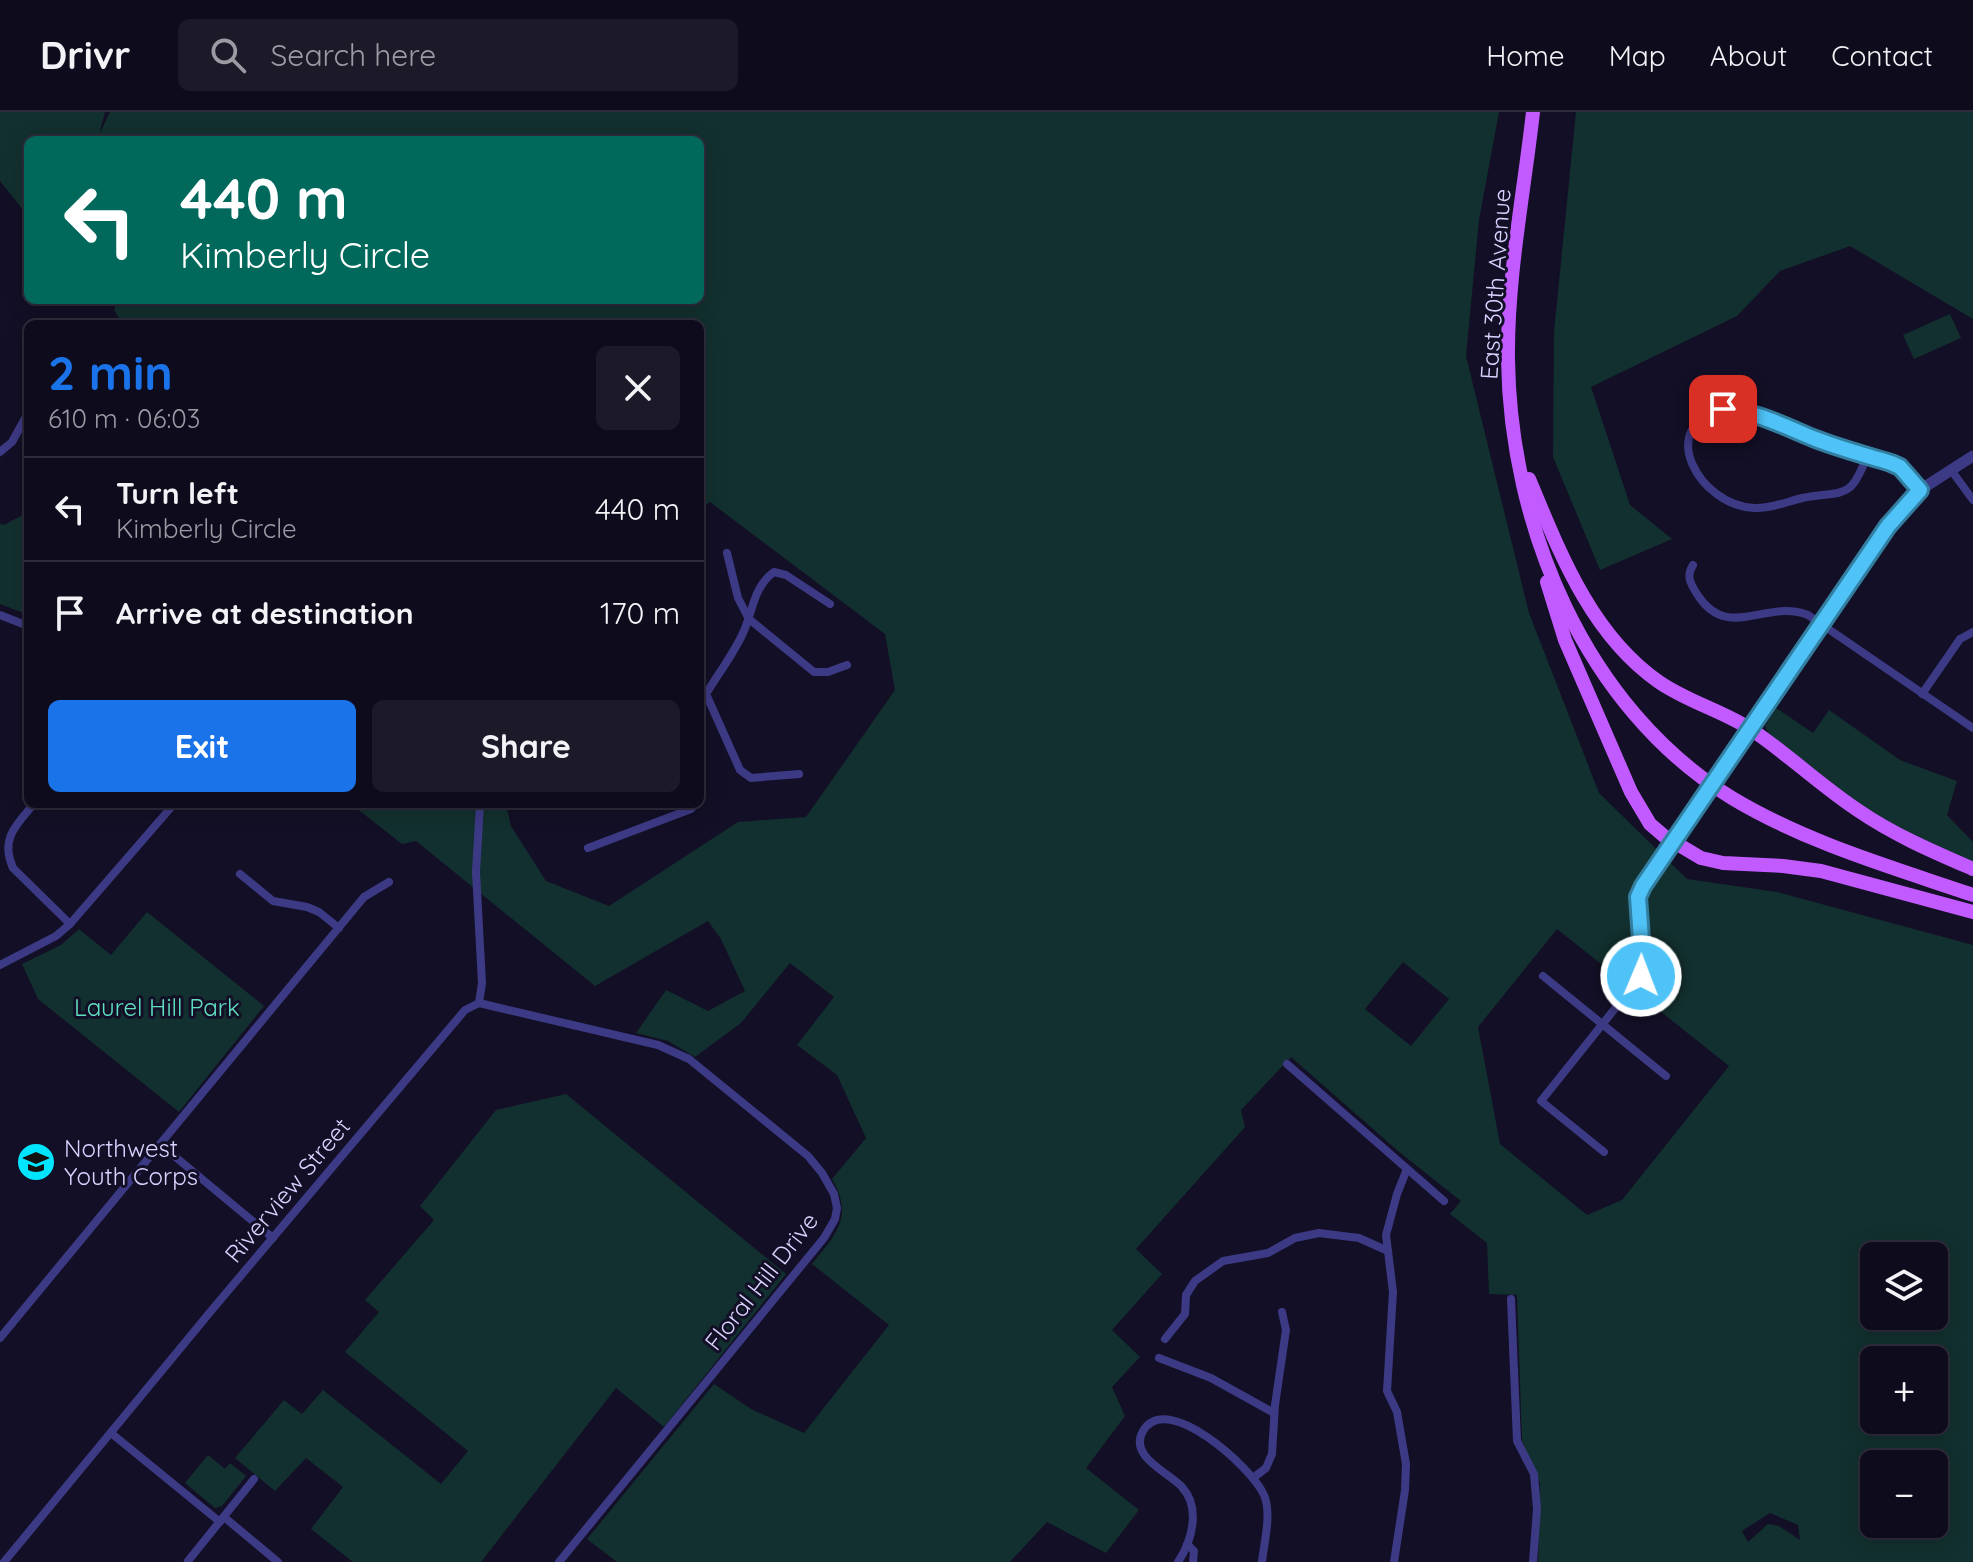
<!DOCTYPE html>
<meta charset="utf-8">
<style>
:root{--surface:#0e0b1c;--page:#1c1929;--text:#f1f3f6;--muted:#9b9ba3;--line:#2e2b3b;--accent:#1a73e8}
body{margin:0;font-family:Quicksand,sans-serif;background:var(--page);color:var(--text);height:100vh;display:flex;flex-direction:column;font-size:30px;white-space:nowrap}
*{box-sizing:border-box;margin:0}
p{font-size:26px;color:var(--muted)}
.icon{flex:none;width:44px;height:44px;fill:none;stroke:currentColor;stroke-width:2;stroke-linecap:round;stroke-linejoin:round}
.map{position:relative;flex:1;overflow:hidden}
.panel{position:absolute;left:24px;top:208px;width:680px;height:488px;display:flex;flex-direction:column;background:var(--surface);border-radius:12px;box-shadow:0 4px 20px #0003,0 0 0 2px var(--line)}
.panel>*{flex:none}
.guide{position:absolute;left:24px;top:24px;width:680px;height:168px;border-radius:12px;box-shadow:0 4px 20px #0003,0 0 0 2px var(--line);background:#00695c;color:#fff;overflow:hidden}
.tools{position:absolute;left:1860px;top:1130px;display:grid;gap:16px}
.tools a{display:grid;place-items:center;width:88px;height:88px;border-radius:12px;background:var(--surface);box-shadow:0 4px 20px #0003,0 0 0 2px var(--line);font-size:40px}
.pin{position:absolute;display:grid;place-items:center;width:68px;height:68px;color:#fff;margin:-34px;border-radius:16px;box-shadow:0 4px 12px #0006}
.me{position:absolute;width:88px;margin:-44px;rotate:1deg;stroke-linejoin:round;filter:drop-shadow(0 0 6px #0008)}
.turn{display:flex;align-items:center;gap:28px;height:168px;padding:0 24px;font-size:36px}
.turn .icon{width:104px;height:104px;stroke-width:2.5}
.turn b{display:block;font-size:56px;line-height:68px}
.round{display:grid;place-items:center;flex:none;width:84px;height:84px;border-radius:12px;background:var(--page)}
.headline{display:flex;align-items:center;justify-content:space-between;height:136px;padding:0 24px}
h1{font-size:48px;font-weight:800;line-height:60px;color:var(--accent)}
.cta{display:flex;gap:16px;margin-top:auto;padding:16px 24px}
.cta a{flex:1;height:92px;border-radius:12px;background:var(--accent);color:#fff;font-size:32px;font-weight:800;line-height:92px;text-align:center}
.cta a+a{background:var(--page);color:var(--text)}
ul{padding:0;list-style:none}
li{display:flex;align-items:center;gap:24px;height:104px;padding:0 24px;border-top:2px solid var(--line)}
li div{flex:1}
li b{display:block;font-size:30px}
li em{font-style:normal}
header{display:flex;align-items:center;gap:48px;box-sizing:border-box;height:112px;padding:0 40px;background:var(--surface);border-bottom:2px solid var(--line)}
header strong{font-size:38px}
nav{display:flex;gap:44px;margin-inline-start:auto;font-size:28px}
.search{width:560px;height:72px;background:var(--page);display:flex;align-items:center;gap:20px;box-sizing:border-box;padding:0 28px;border-radius:12px;color:var(--muted);font-size:30px}
.map>svg:first-child{display:block}
</style>
<header>
<strong>Drivr</strong>
<div class="search"><svg class="icon" aria-label="search" viewBox="0 0 24 24"><circle cx="10" cy="10" r="6"/><path d="M15 15l6 6"/></svg>Search here</div>
<nav><a>Home</a><a>Map</a><a>About</a><a>Contact</a></nav>
</header>
<div class="map">
<svg width="1973" height="1450" viewBox="0 0 1973 1450">
<rect width="100%" height="100%" fill="#130f26"/>
<g fill="#12302f" fill-rule="evenodd">
<path d="M0,0h105l-6,23 11,-23h1389l-20,108 -13,136 63,257 70,180 88,86 90,13 196,53v617h-435l2,-79 -18,-42 -5,-146 -28,-1 -2,-51 -37,-29 11,-13 -63,-50 -107,-94 -50,53 4,17 -109,122 26,25 -50,56 28,27 -28,30 13,29 -39,52 53,42 -33,43 -59,-31 -37,40h-393l-30,-23 127,-155 37,25 53,24 85,-108 -77,-61c24,-30 42,-47 20,-85l34,-41 -29,-63 -40,-30 37,-48 -44,-34 -49,60 -46,34 -27,-16 -32,-8 30,-43 42,21 37,-20 -24,-52 -13,-18 -113,65 -179,-145 -14,3 -51,-40h155l5,22 35,55 63,25 129,-84 68,-5 89,-127 -10,-56 -175,-132 -10,7v-185h-577l-9,-14 4,-10h582v-160h-672v76l-28,-35zM1557,817l172,137 -107,134 -35,15 -87,-71 -22,-117zM1403,850l46,37 -38,47 -46,-37zM1874,1144h60v60h-60zM1874,1248h60v60h-60zM1874,1352h60v60h-60zM1770,1401l28,12 2,15 -21,-14 -11,-2 -20,18 -6,-11z"/>
<path d="M1576,0h397v207l-123,-73 -70,25 -43,45 -146,71 39,118 42,34 -72,31 -47,-113 1,-125z"/>
<path d="M1950,202l11,24 -47,21 -11,-24z"/>
<path d="M28,400v95l-4,6 -24,-9v-80l4,1z"/>
<path d="M1776,596l37,25 16,-23 71,50 57,21 -10,34 26,27v20l-70,-32 -38,-22 -95,-72 -5,-10z"/>
<path d="M147,800l117,94 -85,106 -141,-113 -16,-35 39,-19 18,-16 32,26z"/>
<path d="M566,982l220,180 -122,153 -48,-39 -135,174h-128l-42,-33 32,-42 -37,-29 -31,33 -40,-33 49,-58 18,14 21,-24 118,94 27,-33 -123,-99 34,-40 -14,-12 69,-80 -14,-14 76,-96z"/>
<path d="M208,1343l17,14 5,-6 16,13 -24,30 -7,2 -30,-25z"/>
</g>
<g fill="none" stroke-linecap="round" stroke-linejoin="round">
<g stroke="#3d3a85" stroke-width="8">
<path d="M1723,297l19,3 41,13 84,31c-17,46 -24,34 -65,42 -16,4 -32,11 -48,10 -54,-2 -100,-82 -31,-99z"/>
<path d="M0,340l12,-10 16,-29"/>
<path d="M1867,344l29,9 24,25"/>
<path d="M1951,358l22,30"/>
<path d="M727,441l11,45 11,21 65,53h14l19,-7"/>
<path d="M1693,453c-7,11 -3,18 4,29 31,49 70,4 111,21l165,113"/>
<path d="M0,503l28,11"/>
<path d="M706,582l34,76 11,8 48,-4"/>
<path d="M1922,582l38,-55 13,-7"/>
<path d="M700,586l6,-4c12,-20 27,-39 37,-61 10,-21 10,-46 31,-61l12,3 44,29"/>
<path d="M34,692c-18,21 -34,35 -21,64l57,56"/>
<path d="M588,736l103,-39 4,-5"/>
<path d="M240,762l33,27 34,6 12,5 20,16"/>
<path d="M0,853l56,-29 14,-12 104,-120"/>
<path d="M1543,864l123,100"/>
<path d="M479,891l179,42 31,14 119,97 14,17 12,21 3,14 -2,11 -11,19 -265,324"/>
<path d="M1287,952l157,137"/>
<path d="M161,1033l112,93"/>
<path d="M1604,1040l-63,-51 100,-125 2,-8 -5,-71 35,-54"/>
<path d="M1511,1187l6,142 17,33 3,35 -4,53"/>
<path d="M0,1226l364,-441 25,-15"/>
<path d="M1165,1227l20,-25 1,-19 9,-14 28,-20 45,-8 27,-15 24,-5 40,5 29,13"/>
<path d="M1159,1246l52,20 63,35"/>
<path d="M111,1321l109,89"/>
<path d="M1253,1366l13,-10 6,-14 3,-49 11,-75 -4,-18"/>
<path d="M224,1405l54,45"/>
<path d="M1187,1432l7,7 -1,11"/>
<path d="M188,1449l66,-82"/>
<path d="M4,1450l207,-251 254,-301 14,-7 3,-20 -6,-111 4,-68"/>
<path d="M1178,1450c14,-21 23,-54 4,-75 -12,-14 -54,-30 -39,-56 24,-41 109,37 121,64 8,19 0,47 -2,67"/>
<path d="M1394,1450l11,-72 1,-26 -9,-52 -10,-21 6,-99 -7,-57 11,-41 10,-25"/>
</g>
<g stroke="#3d3a85" stroke-width="11">
<path d="M1736,638l161,-236 23,-24 53,-34"/>
<path d="M1673,731l21,-31"/>
</g>
<g stroke="#c25bff" stroke-width="14">
<path d="M1533,0c-9,81 -26,165 -25,247 2,167 77,349 224,439 75,45 159,69 241,97"/>
<path d="M1529,367c31,74 62,156 130,203 29,20 64,29 93,48 37,25 69,56 107,81 35,24 75,41 114,58"/>
<path d="M1547,470l18,58 66,152 19,32 14,12 37,22 22,5 60,3 38,5 152,41"/>
</g>
<path stroke="#3d3a85" stroke-width="11" d="M1694,700l42,-62"/>
</g>
<g fill="none" stroke-linecap="round" stroke-linejoin="round">
<defs>
<path id="route" d="M1641,864l2,-8 -5,-71 5,-11 245,-360 32,-36 -20,-23 -9,-4c-26,-8 -53,-15 -78,-25 -29,-12 -58,-27 -90,-29"/>
</defs>
<use href="#route" stroke="#337fa1" stroke-width="20"/>
<use href="#route" stroke="#4fc3f7" stroke-width="14"/>
</g>
<defs>
<symbol id="school-disc" viewBox="-11 -11 22 22"><circle r="9.5" fill="#00e5ff" stroke="#130f26"/><path d="M0-5L7-2L0 1L-7-2ZM-4 1L0 2.5L4 1V4Q0 6-4 4Z" fill="#111"/></symbol>
</defs>
<g fill-rule="evenodd">
<use href="#school-disc" x="14" y="1028" width="44" height="44"/>
</g>
<g text-anchor="middle" dominant-baseline="central" stroke-width="6" stroke-linejoin="round" paint-order="stroke">
<g font-size="24" fill="#d9d4ff" stroke="#130f26">
<text transform="translate(1495 172) rotate(-86)">East 30th Avenue</text>
<text transform="translate(287 1078) rotate(-50)">Riverview Street</text>
<text transform="translate(761 1169) rotate(-52)">Floral Hill Drive</text>
</g>
<g font-size="24" fill="#5fe0c0" stroke="#130f26">
<text x="157" y="895">Laurel Hill Park</text>
</g>
<g font-size="24" fill="#d9d4ff" stroke="#130f26" text-anchor="start">
<text x="64" y="1036">Northwest<tspan x="64" dy="28">Youth Corps</tspan></text>
</g>
</g>
</svg>
<div class="tools">
<a><svg class="icon" aria-label="layers" viewBox="0 0 24 24"><path d="M12 4l9 5-9 5-9-5zM3 14l9 5 9-5"/></svg></a>
<a>+</a>
<a>−</a>
</div>
<div class="pin" style="left:1723px;top:297px;background:#d93025"><svg class="icon" aria-label="arrive" viewBox="0 0 24 24"><path d="M6 21V4h12l-3 4 3 4H6"/></svg></div>
<svg class="me" style="left:1641px;top:864px" viewBox="-20 -20 40 40"><circle r="17" fill="#4fc3f7" stroke="#fff" stroke-width="3"/><path d="M0-11L8 9 0 5-8 9z" fill="#fff"/></svg>
<div class="guide">
<div class="turn"><svg class="icon" aria-label="left" viewBox="0 0 24 24"><path d="M17 20v-9H6M10 6l-5 5 5 5"/></svg><div><b>440 m</b>Kimberly Circle</div></div>
</div>
<section class="panel">
<div class="headline"><div><h1>2 min</h1><p>610 m · 06:03</p></div><a class="round"><svg class="icon" aria-label="close" viewBox="0 0 24 24"><path d="M6 6l12 12M18 6L6 18"/></svg></a></div>
<ul>
<li><svg class="icon" aria-label="left" viewBox="0 0 24 24"><path d="M17 20v-9H6M10 6l-5 5 5 5"/></svg><div><b>Turn left</b><p>Kimberly Circle</p></div><em>440 m</em></li>
<li><svg class="icon" aria-label="arrive" viewBox="0 0 24 24"><path d="M6 21V4h12l-3 4 3 4H6"/></svg><div><b>Arrive at destination</b></div><em>170 m</em></li>
</ul>
<div class="cta"><a>Exit</a><a>Share</a></div>
</section>
</div>
